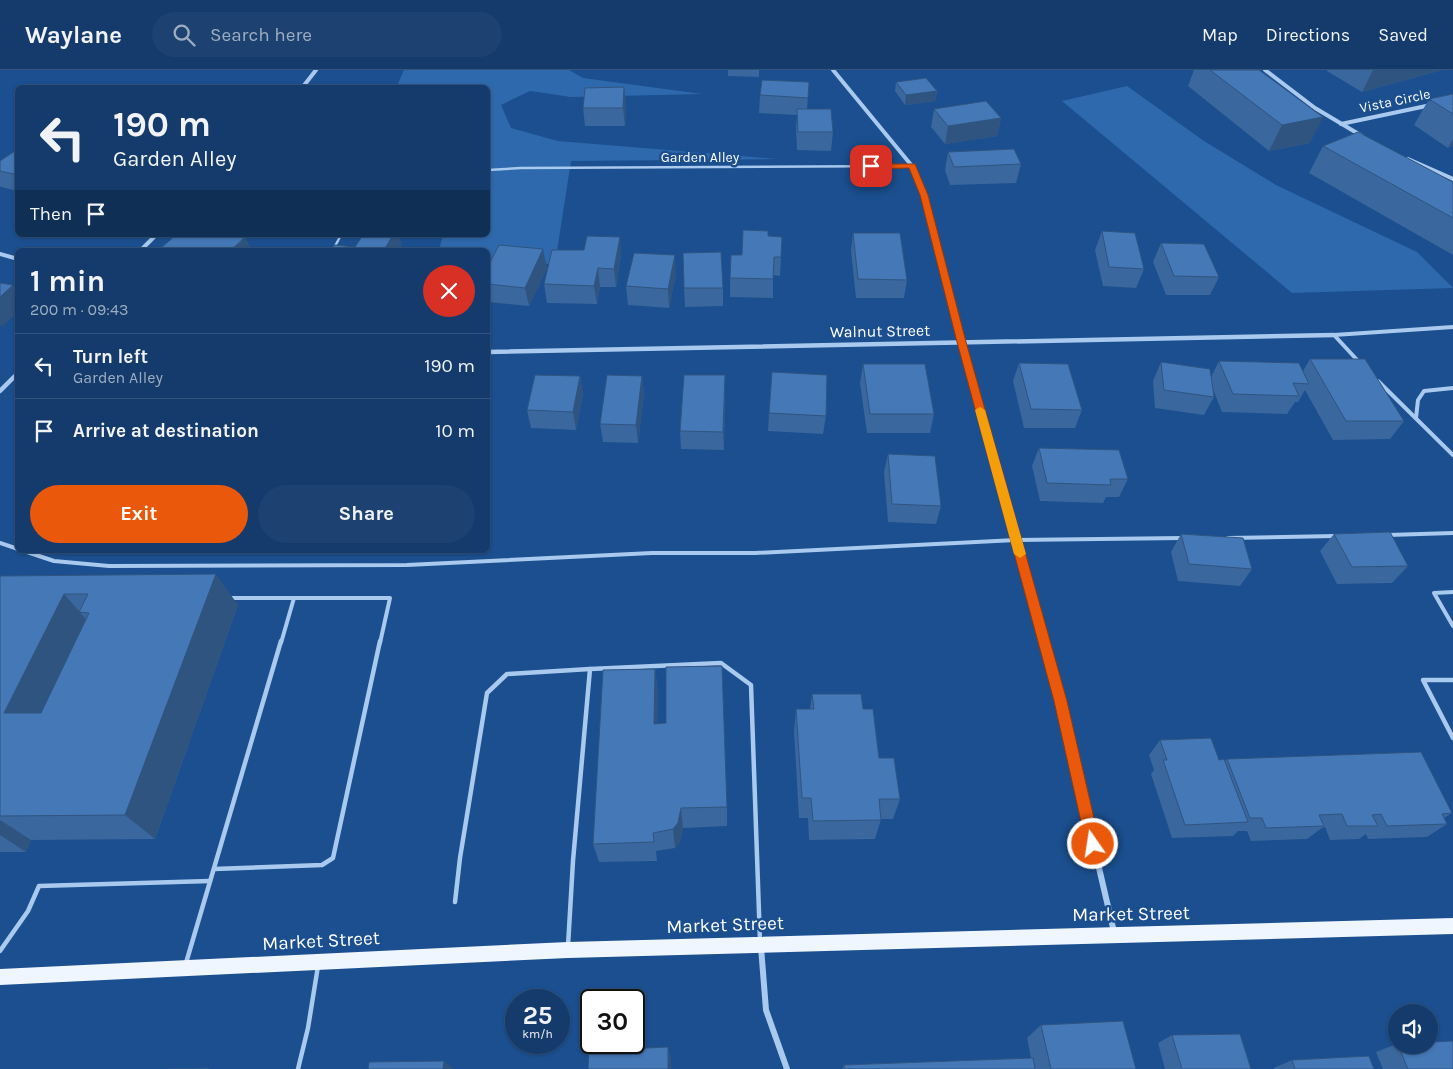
<!DOCTYPE html>
<meta charset="utf-8">
<style>
:root{--surface:#143b6b;--page:#1d4271;--text:#f1f3f6;--muted:#9dadc1;--line:#33557e;--accent:#ea580c}
body{margin:0;font-family:Karla,sans-serif;background:var(--page);color:var(--text);height:100vh;display:flex;flex-direction:column;font-size:19px;white-space:nowrap}
*{box-sizing:border-box;margin:0}
p{font-size:16px;color:var(--muted)}
.icon{flex:none;width:28px;height:28px;fill:none;stroke:currentColor;stroke-width:2;stroke-linecap:round;stroke-linejoin:round}
.map{position:relative;flex:1;overflow:hidden}
.details{position:absolute;left:15px;top:178px;width:475px;height:305px;display:flex;flex-direction:column;background:var(--surface);border-radius:8px;box-shadow:0 1px 4px #0004,0 0 0 1px var(--line)}
.details>*{flex:none}
.hud{position:absolute;left:15px;top:15px;width:475px;height:152px;border-radius:8px;box-shadow:0 1px 4px #0004,0 0 0 1px var(--line);background:#143b6b;color:var(--text);overflow:hidden}
.fabs{position:absolute;left:1388px;top:934px;display:grid;gap:10px}
.fabs a{display:grid;place-items:center;width:50px;height:50px;border-radius:50%;background:var(--surface);box-shadow:0 1px 4px #0004,0 0 0 1px var(--line);font-size:25px}
.speed{position:absolute;left:505px;top:919px;display:flex;gap:10px;font-size:25px;font-weight:700;text-align:center}
.speed>*{display:grid;place-content:center;width:65px;height:65px;border-radius:50%;background:var(--surface);box-shadow:0 1px 4px #0004,0 0 0 1px var(--line);line-height:1}
.speed small{font-size:12px;font-weight:400}
.speed .limit{border:2px solid #111;border-radius:8px;background:#fff;color:#111}
.pin{position:absolute;display:grid;place-items:center;width:42px;height:42px;color:#fff;margin:-21px;border-radius:10px;box-shadow:0 2px 8px #0006}
.me{position:absolute;width:55px;margin:-28px;rotate:347deg;stroke-linejoin:round;filter:drop-shadow(0 0 4px #0008)}
.turn{display:flex;align-items:center;gap:18px;height:105px;padding:0 15px;font-size:22px}
.turn .icon{width:65px;height:65px;stroke-width:2.5}
.turn b{display:block;font-size:35px;line-height:42px}
.then{display:flex;align-items:center;height:48px;padding:0 15px;background:#0003;gap:10px;font-size:19px}
.round{display:grid;place-items:center;flex:none;width:52px;height:52px;border-radius:26px;background:var(--page)}
.head{display:flex;align-items:center;justify-content:space-between;height:85px;padding:0 15px}
h1{font-size:30px;font-weight:700;line-height:38px}
.primary-button{display:flex;gap:10px;margin-top:auto;padding:10px 15px}
.primary-button a{flex:1;height:58px;border-radius:30px;background:var(--accent);color:#fff;font-size:20px;font-weight:700;line-height:58px;text-align:center}
.primary-button a+a{background:var(--page);color:var(--text)}
ul{padding:0;list-style:none}
li{display:flex;align-items:center;gap:15px;height:65px;padding:0 15px;border-top:1px solid var(--line)}
li div{flex:1}
li b{display:block;font-size:19px}
li em{font-style:normal}
header{display:flex;align-items:center;gap:30px;box-sizing:border-box;height:70px;padding:0 25px;background:var(--surface);border-bottom:1px solid var(--line)}
header strong{font-size:24px}
nav{display:flex;gap:28px;margin-inline-start:auto;font-size:18px}
.search{width:350px;height:45px;background:var(--page);display:flex;align-items:center;gap:12px;box-sizing:border-box;padding:0 18px;border-radius:28px;color:var(--muted);font-size:19px}
.map>svg:first-child{display:block}
</style>
<header>
<strong>Waylane</strong>
<div class="search"><svg class="icon" aria-label="search" viewBox="0 0 24 24"><circle cx="10" cy="10" r="6"/><path d="M15 15l6 6"/></svg>Search here</div>
<nav><a>Map</a><a>Directions</a><a>Saved</a></nav>
</header>
<div class="map">
<svg width="1453" height="999" viewBox="0 0 1453 999">
<rect width="100%" height="100%" fill="#1b4f8f"/>
<g fill="#2e69ad">
<path d="M404,0h165l14,8 119,16 -131,3 -41,-6 -29,14 10,23 47,13 219,18 -206,2 -16,103 -67,-2v-12h-49l4,-15h45v-147h-92z"/>
<path d="M1127,16l77,55 72,44 141,67 36,36 -161,5 -230,-192z"/>
</g>
<g fill="none" stroke-linecap="round" stroke-linejoin="round">
<g stroke="#a9c9ee" stroke-width="2.5">
<path d="M488,100l33,-2 391,-2"/>
<path d="M333,180l8,-15"/>
</g>
<g stroke="#a9c9ee" stroke-width="4">
<path d="M1334,265l25,27"/>
<path d="M1334,265l119,-8"/>
<path d="M1378,311l75,74"/>
<path d="M1416,348l2,-18 6,-9 29,-3"/>
<path d="M1388,465l65,-2"/>
<path d="M1228,468l108,-2"/>
<path d="M0,473l18,6"/>
<path d="M21,480l33,11 55,5 298,-1 245,-12h103l261,-13 167,-2"/>
<path d="M1453,522l-19,1 19,33"/>
<path d="M228,528h162l-10,45"/>
<path d="M281,573l13,-45"/>
</g>
<g stroke="#a9c9ee" stroke-width="4.5">
<path d="M1453,610h-30l30,58"/>
<path d="M214,799l108,-4 11,-7 47,-217"/>
<path d="M455,832l5,-44 27,-165 20,-19 83,-5"/>
<path d="M568,876l5,-85 17,-192 131,-6 30,22 9,256"/>
<path d="M0,881l28,-40 11,-25 171,-5"/>
<path d="M186,893l95,-322"/>
<path d="M298,999l10,-41 10,-62"/>
</g>
<g stroke="#a9c9ee" stroke-width="4">
<path d="M833,0l79,96 12,29 31,123"/>
<path d="M1265,0l50,38 47,28"/>
<path d="M302,18l14,-18"/>
<path d="M1341,54l90,-19"/>
<path d="M1408,89l45,20"/>
<path d="M141,180l15,-15"/>
<path d="M0,184l18,5"/>
</g>
<g stroke="#a9c9ee" stroke-width="4.5">
<path d="M955,247l89,326"/>
<path d="M488,282l846,-17"/>
<path d="M0,321l18,-18"/>
</g>
<g stroke="#a9c9ee" stroke-width="6">
<path d="M1044,571l16,60 54,231"/>
<path d="M761,877l5,63 21,59"/>
</g>
<path fill="#f0f6ff" fill-rule="evenodd" d="M1453,848v16l-885,24 -568,27v-16l568,-27z"/>
</g>
<g fill="#3a679d">
<path d="M728,0h31v7l-31,-1z"/>
<path d="M1194,0h65l51,73 -41,8 -81,-65z"/>
<path d="M1327,0h115l-80,22 -35,-21z"/>
<path d="M809,12l-2,27 26,23 -2,19 -34,-1 -1,-23 1,-12 -38,-2 1,-18z"/>
<path d="M896,12l41,9 -2,10 -30,4 -10,-14z"/>
<path d="M1453,24v52l-5,2 -34,-23 15,-26z"/>
<path d="M626,35l-1,21h-40l-2,-18z"/>
<path d="M934,39l67,9 -4,18 -52,8 -14,-17z"/>
<path d="M1323,76l130,36v73l-144,-82z"/>
<path d="M18,79v42l-17,-4 -1,-1v-25z"/>
<path d="M948,82l73,12 -5,19 -66,2 -5,-15z"/>
<path d="M1102,161l42,38 -8,19 -33,-2 -8,-36z"/>
<path d="M853,163l54,47 -3,18h-48l-5,-47z"/>
<path d="M176,165h72l-3,2 6,13h-88l-1,-3z"/>
<path d="M768,166l13,21 -1,19 -7,-1v23l-43,-1v-19l12,-23z"/>
<path d="M1161,173l58,34 -9,18h-44l-13,-33z"/>
<path d="M584,180l37,5 -5,32h-16l-3,17 -50,-1 -3,-19z"/>
<path d="M488,196l59,2 -18,38 -41,-4z"/>
<path d="M676,204l-7,34 -41,-3 -2,-19z"/>
<path d="M684,218h39v18l-38,1z"/>
<path d="M1310,289l94,62 -14,18 -57,1 -28,-50 -7,12h-3l-8,12 -65,-2 -10,-25 2,10 -10,18 -49,-7 -2,-27 8,-19 50,15 8,-16 84,10z"/>
<path d="M1019,293l63,47 -7,18h-51l-11,-47z"/>
<path d="M863,294l71,50 -4,19h-63l-7,-50z"/>
<path d="M580,306l3,18 -7,36 -45,-2 -4,-18z"/>
<path d="M642,306l2,18 -6,49 -35,-1 -3,-18z"/>
<path d="M725,324l-1,56 -43,-1 -1,-18z"/>
<path d="M769,343l57,3 -3,18 -55,-3z"/>
<path d="M1039,378l89,31 -9,18h-13l-3,6 -63,-2 -8,-35z"/>
<path d="M888,384l53,52 -5,18 -48,-2 -4,-50z"/>
<path d="M1181,464l71,35 -12,17 -62,-5 -7,-29z"/>
<path d="M1334,464l74,32 -16,17 -55,1 -17,-33z"/>
<path d="M0,506l238,29 -83,234 -124,1 -5,12h-26z"/>
<path d="M655,599l3,23 -1,32 70,83v19l-44,2 -3,14 -5,6 -19,3 1,10 -58,1 -6,-18z"/>
<path d="M812,624l51,15 16,49 21,41 -7,20h-12l-6,20 -66,1 -1,-22h-9l-5,-87 2,-22h14z"/>
<path d="M1160,670l64,22 3,-3 225,54 -8,5 3,6 -20,13 -59,2 -2,-5 -7,5 -29,1 -5,-13 -3,1 -15,11 -56,2 -4,-10h-9l-5,5 -61,2 -21,-64 3,-4 -5,-15z"/>
<path d="M1041,955l95,44h-294l2,-4 187,-7 -4,-20z"/>
<path d="M1172,965l79,34h-86l-7,-26z"/>
<path d="M1396,974v1h33l24,24h-70l-7,-17z"/>
<path d="M1292,990l82,9h-100v-1z"/>
</g>
<g fill="#305480">
<path d="M1373,0h69l-80,22z"/>
<path d="M624,17l2,18 -1,21 -2,-18z"/>
<path d="M937,21l-2,10 -30,4 1,-10z"/>
<path d="M1323,47l-13,26 -41,8 13,-26z"/>
<path d="M1001,48l-4,18 -52,8 3,-18z"/>
<path d="M1453,69v7l-5,2z"/>
<path d="M239,165h9l-3,2 6,13h-20l11,-9z"/>
<path d="M393,165h6l3,13 -1,2h-17z"/>
<path d="M620,167l1,18 -5,32 -2,-18z"/>
<path d="M543,179l4,19 -18,38 -4,-18z"/>
<path d="M675,185l1,19 -7,34 -1,-19z"/>
<path d="M598,198l2,19 -3,17 -3,-18z"/>
<path d="M13,215l5,6v21l-16,15 -2,-2v-28z"/>
<path d="M725,305v19l-1,56 -1,-18z"/>
<path d="M580,306l3,18 -7,36 -3,-18z"/>
<path d="M642,306l2,18 -6,49 -2,-18z"/>
<path d="M216,504l22,31 -83,234 -30,-24z"/>
<path d="M64,524l28,32 -54,114 -34,-27z"/>
<path d="M655,599l3,23 -1,53 -3,-21z"/>
<path d="M681,738l2,20 -3,14 -5,6 -2,-19z"/>
<path d="M0,750l31,20 -5,12 -26,-17z"/>
<path d="M668,977l3,11v11h-3z"/>
<path d="M444,991l9,7v1h-10z"/>
</g>
<g fill="#4478b7" stroke="#305480" fill-rule="evenodd">
<path d="M1210,0h49l64,47 -41,8z"/>
<path d="M926,8l11,13 -31,4 -10,-13z"/>
<path d="M762,10l47,2 -1,16 -48,-3z"/>
<path d="M624,17l-1,21h-40l2,-20z"/>
<path d="M1453,24v20l-24,-15z"/>
<path d="M986,31l15,17 -53,8 -14,-17z"/>
<path d="M797,39h34l2,23h-35z"/>
<path d="M1358,62l95,50v36l-130,-72z"/>
<path d="M18,79v26l-18,-4v-10z"/>
<path d="M1014,79l7,15 -67,3 -6,-15z"/>
<path d="M743,160l25,1v5l14,1 -1,20h-7l-1,22 -43,-1 1,-23h11z"/>
<path d="M1102,161l33,2 9,36 -35,-2z"/>
<path d="M853,163h47l7,47 -49,-1z"/>
<path d="M176,165h60l9,2 -14,13h-58l-11,-3z"/>
<path d="M363,165h30l-9,15h-53l4,-5 20,2z"/>
<path d="M587,166l33,1 -6,32 -16,-1 -4,18 -50,-2 8,-34h32z"/>
<path d="M1161,173l43,1 15,33 -45,-1z"/>
<path d="M499,175l44,4 -18,39 -37,-4v-18z"/>
<path d="M721,182l2,36h-39l-1,-35z"/>
<path d="M634,183l41,2 -7,34 -42,-3z"/>
<path d="M0,213l13,2 -13,12z"/>
<path d="M1310,289h55l39,62h-58z"/>
<path d="M1219,291l80,2 10,21 -16,-1 6,13 -66,-2z"/>
<path d="M1161,292l49,7 4,28 -50,-7z"/>
<path d="M1019,293l49,1 14,46 -51,-1z"/>
<path d="M863,294h62l9,50h-64z"/>
<path d="M772,302l55,3 -1,41 -57,-3z"/>
<path d="M535,305l45,1 -7,36 -46,-2z"/>
<path d="M607,305l35,1 -6,49 -36,-1z"/>
<path d="M684,305h41l-2,57 -43,-1z"/>
<path d="M1039,378l80,2 9,29h-18l1,6 -64,-2z"/>
<path d="M888,384l47,2 6,50 -49,-2z"/>
<path d="M1390,462l18,34 -56,1 -18,-33z"/>
<path d="M1181,464l62,4 9,31 -63,-5z"/>
<path d="M216,504l-91,241 -125,1v-240zM64,524h24l-9,18 10,1 -48,100h-37z"/>
<path d="M722,596l5,141 -46,1 -3,15 -5,6 -20,4 1,9 -61,2 10,-174 52,-1 -1,55 12,-1v-56z"/>
<path d="M812,624h49l2,15h10l6,49h15l6,41h-21l2,21 -68,1 -2,-23h-9l-6,-89h18z"/>
<path d="M1211,668l8,22 5,-1 24,63 -63,3 -22,-65h4l-7,-20z"/>
<path d="M1421,682l31,61 -10,1 5,10 -60,2 -6,-12 -9,1 6,11h-31l-5,-12 -23,1 5,11 -58,2 -4,-10h-12l-23,-59z"/>
<path d="M1123,951l13,48h-85l-10,-44z"/>
<path d="M1240,964l11,35h-69l-10,-34z"/>
<path d="M1453,971v28h-45l-10,-24h31v-3z"/>
<path d="M668,977v22h-80l1,-18z"/>
<path d="M1369,986l5,13h-79l-3,-9z"/>
<path d="M1033,988l2,11h-190l-1,-4z"/>
<path d="M444,991l-1,8h-75l1,-7z"/>
<path d="M209,998v1h-41z"/>
</g>
<path fill="#ea580c" stroke="#983908" d="M915,94l13,31 38,147 101,359 33,143 -2,4 -5,2 -5,-2 -2,-4 -32,-143 -97,-359 -37,-147 -11,-27 -38,1 -4,-3 4,-2z"/>
<path fill="#f59e0b" d="M980,337l5,3 41,144 -6,4 -6,-4 -39,-144z"/>
<g text-anchor="middle" dominant-baseline="central" stroke-width="5" stroke-linejoin="round" paint-order="stroke">
<g font-size="14" fill="#fff" stroke="#1b4f8f">
<text transform="translate(1395 31) rotate(-12)">Vista Circle</text>
<text x="700" y="87">Garden Alley</text>
</g>
<g font-size="16" fill="#fff" stroke="#1b4f8f">
<text transform="translate(880 261) rotate(-1)">Walnut Street</text>
</g>
<g font-size="19" fill="#fff" stroke="#1b4f8f">
<text transform="translate(1131 844) rotate(-1)">Market Street</text>
<text transform="translate(725 855) rotate(-2)">Market Street</text>
<text transform="translate(321 871) rotate(-3)">Market Street</text>
</g>
</g>
</svg>
<div class="fabs">
<a><svg class="icon" aria-label="sound" viewBox="0 0 24 24"><path d="M4 9h4l5-4v14l-5-4H4zM17 9q2 3 0 6"/></svg></a>
</div>
<div class="speed"><div>25<small>km/h</small></div><div class="limit">30</div></div>
<div class="pin" style="left:871px;top:96px;background:#d93025"><svg class="icon" aria-label="arrive" viewBox="0 0 24 24"><path d="M6 21V4h12l-3 4 3 4H6"/></svg></div>
<svg class="me" style="left:1093px;top:774px" viewBox="-20 -20 40 40"><circle r="17" fill="#ea580c" stroke="#fff" stroke-width="3"/><path d="M0-11L8 9 0 5-8 9z" fill="#fff"/></svg>
<div class="hud">
<div class="turn"><svg class="icon" aria-label="left" viewBox="0 0 24 24"><path d="M17 20v-9H6M10 6l-5 5 5 5"/></svg><div><b>190 m</b>Garden Alley</div></div>
<div class="then">Then<svg class="icon" aria-label="arrive" viewBox="0 0 24 24"><path d="M6 21V4h12l-3 4 3 4H6"/></svg></div>
</div>
<section class="details">
<div class="head"><div><h1>1 min</h1><p>200 m · 09:43</p></div><a class="round" style="background:#d93025;color:#fff"><svg class="icon" aria-label="close" viewBox="0 0 24 24"><path d="M6 6l12 12M18 6L6 18"/></svg></a></div>
<ul>
<li><svg class="icon" aria-label="left" viewBox="0 0 24 24"><path d="M17 20v-9H6M10 6l-5 5 5 5"/></svg><div><b>Turn left</b><p>Garden Alley</p></div><em>190 m</em></li>
<li><svg class="icon" aria-label="arrive" viewBox="0 0 24 24"><path d="M6 21V4h12l-3 4 3 4H6"/></svg><div><b>Arrive at destination</b></div><em>10 m</em></li>
</ul>
<div class="primary-button"><a>Exit</a><a>Share</a></div>
</section>
</div>
